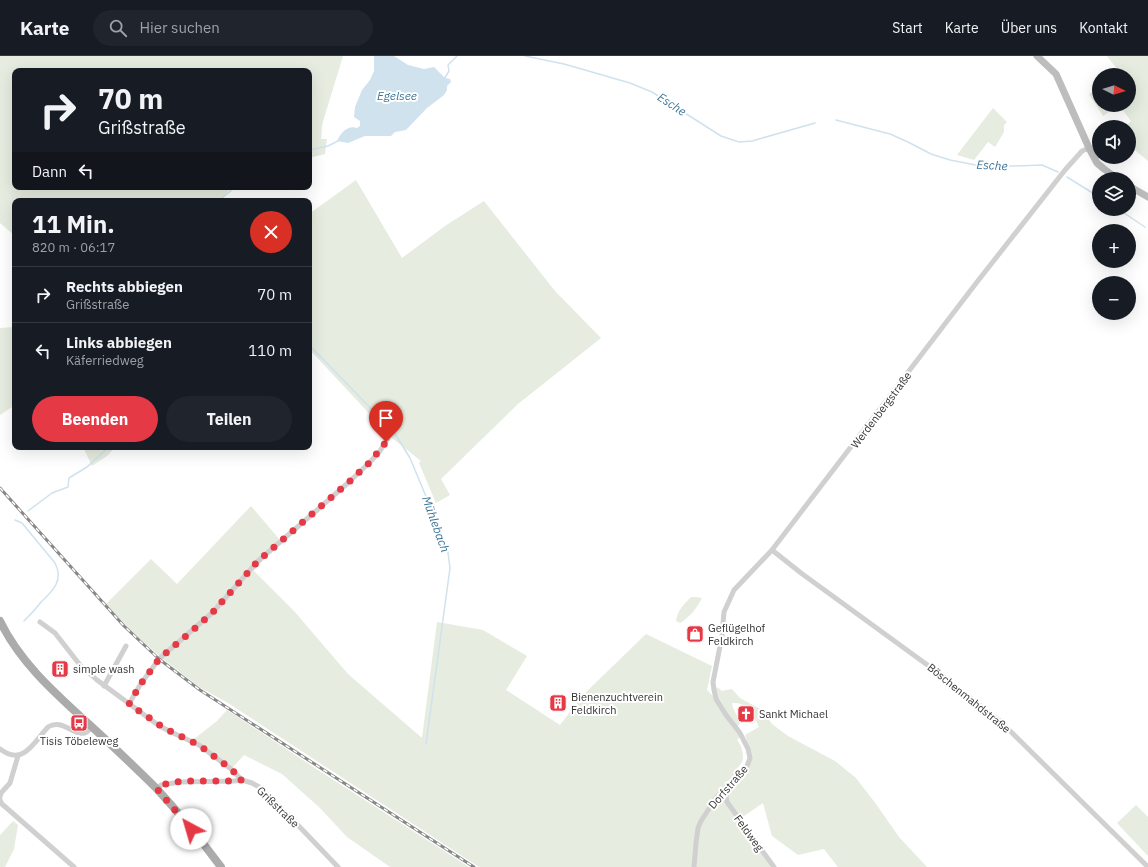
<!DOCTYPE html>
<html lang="de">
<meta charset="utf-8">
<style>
:root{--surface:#171b24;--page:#20242c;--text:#f1f3f6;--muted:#9ea1a6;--line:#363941;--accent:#e63946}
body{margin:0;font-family:"IBM Plex Sans",sans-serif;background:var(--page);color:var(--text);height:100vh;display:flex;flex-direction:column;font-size:15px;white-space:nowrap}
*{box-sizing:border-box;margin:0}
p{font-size:13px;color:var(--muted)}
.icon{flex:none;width:22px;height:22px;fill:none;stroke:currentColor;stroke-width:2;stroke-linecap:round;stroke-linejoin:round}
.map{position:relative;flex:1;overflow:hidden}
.side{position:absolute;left:12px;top:142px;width:300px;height:252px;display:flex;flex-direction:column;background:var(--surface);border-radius:8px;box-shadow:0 4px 16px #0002}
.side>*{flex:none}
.top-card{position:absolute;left:12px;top:12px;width:300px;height:122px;border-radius:8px;box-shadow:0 4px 16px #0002;background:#171b24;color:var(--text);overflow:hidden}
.needle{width:26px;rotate:95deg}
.buttons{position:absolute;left:1092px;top:12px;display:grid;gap:8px}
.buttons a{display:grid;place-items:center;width:44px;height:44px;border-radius:50%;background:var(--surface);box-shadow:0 4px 16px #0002;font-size:20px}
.pin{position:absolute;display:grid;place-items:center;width:34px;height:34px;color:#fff;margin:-41px -17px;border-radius:50% 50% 50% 0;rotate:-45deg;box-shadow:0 0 4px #0007}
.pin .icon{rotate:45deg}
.me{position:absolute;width:44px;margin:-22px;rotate:321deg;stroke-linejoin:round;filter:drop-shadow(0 0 3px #0008)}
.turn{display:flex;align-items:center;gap:14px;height:84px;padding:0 20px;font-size:18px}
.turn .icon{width:52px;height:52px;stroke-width:2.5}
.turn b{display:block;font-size:28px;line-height:34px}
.then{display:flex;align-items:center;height:38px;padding:0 20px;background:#0003;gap:8px;font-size:15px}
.round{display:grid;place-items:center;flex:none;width:42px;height:42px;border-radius:21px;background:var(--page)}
.overview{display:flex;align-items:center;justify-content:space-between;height:68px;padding:0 20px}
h1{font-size:24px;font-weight:800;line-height:30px}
.primary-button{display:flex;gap:8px;margin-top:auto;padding:8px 20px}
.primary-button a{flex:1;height:46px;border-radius:24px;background:var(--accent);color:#fff;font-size:16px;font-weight:800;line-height:46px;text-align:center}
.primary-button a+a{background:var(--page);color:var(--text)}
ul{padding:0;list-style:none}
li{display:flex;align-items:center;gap:12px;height:56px;padding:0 20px;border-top:1px solid var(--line)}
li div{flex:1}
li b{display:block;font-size:15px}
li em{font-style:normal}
header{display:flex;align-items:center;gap:24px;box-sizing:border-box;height:56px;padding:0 20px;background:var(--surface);border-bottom:1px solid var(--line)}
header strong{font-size:19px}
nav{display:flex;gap:22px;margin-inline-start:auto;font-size:14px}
.search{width:280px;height:36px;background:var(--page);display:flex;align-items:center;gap:10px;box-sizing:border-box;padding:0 14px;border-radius:22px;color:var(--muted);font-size:15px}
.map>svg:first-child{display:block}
</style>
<header>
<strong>Karte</strong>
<div class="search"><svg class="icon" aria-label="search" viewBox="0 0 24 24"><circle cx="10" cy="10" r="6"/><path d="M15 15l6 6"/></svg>Hier suchen</div>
<nav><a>Start</a><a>Karte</a><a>Über uns</a><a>Kontakt</a></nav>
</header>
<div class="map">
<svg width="1148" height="811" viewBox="0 0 1148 811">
<rect width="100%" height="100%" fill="#fff"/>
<g fill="#e6ecdf" fill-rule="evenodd">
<path d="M0,0h343l-21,69 -1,14h6l-2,15 -16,4v-87h-294v116h217l-13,14h-204v35l-15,-13z"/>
<path d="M1107,0h41v105l-19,-16v-18h-4l6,-6 -12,-16 -16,11 -14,-22 10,-6v17h30v-30h-10l2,-1z"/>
<path d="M993,52l14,14 -3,3v7l-9,15 -7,-5 -14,18 -17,-5z"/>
<path d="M356,124l46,78 43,-32 39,-25 71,90 46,47 -83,66 -77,75 9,16 -14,8 -17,-40 2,-2 -29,-23 -83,-89v-135z"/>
<path d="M15,271v78l-15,10v-87z"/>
<path d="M83,391h31c-4,9 -14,13 -22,19z"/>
<path d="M251,450l29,34 -26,31 40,40 54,63 74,64 15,-116 46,8 44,26 -21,34 54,35 23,-30 63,-61 66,32 -5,24 6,6 4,-9 5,4 10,-2 8,9 22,12 10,14 16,12 47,25 21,17 20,26 23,33 28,30h-89l-14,-18 -26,6 -26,-19 -9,-33 -25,17 33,47h-292l-251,-164 -27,-15 -38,-29 -30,-26 -27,-29 45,-45 26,25zM732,647c17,-1 21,11 27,24l-14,8 4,14 -1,18 -13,8 -2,-3c3,-3 7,-6 9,-10 3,-6 -1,-18 -5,-22l3,-3 -4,-10 4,-3c-1,-8 -8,-14 -8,-21z"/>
<path d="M691,541h5l6,1c-6,11 -12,19 -22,25l-4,-2c1,-10 8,-17 15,-24z"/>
<path d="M227,654l91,60 151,97h-79l-43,-30 -27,-29 -38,-34 -38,-19 -12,13 -38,-29 23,-18z"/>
<path d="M1136,749l12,12v39l-31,-33z"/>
<path d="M13,765l5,4 -4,24 -9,18h-5v-32z"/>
</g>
<path fill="#cfe2ee" d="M374,0h20l14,9 16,4 10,-2 11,11 5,1 1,3 -4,4v4l-3,5 -17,13 -21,22 -11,2 -4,4h-26l-17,7 -11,-2c4,-8 10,-16 20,-13l3,-2v-5l-6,-4 1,-10 7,-17 8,-10 4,-9z"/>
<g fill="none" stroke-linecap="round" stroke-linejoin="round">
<g stroke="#cfe2ee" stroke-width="1.5">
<path d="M525,0l39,8 66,19 22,9 69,44 18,6 13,-1 63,-18"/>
<path d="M444,23l5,-8 -1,-6 9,-9"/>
<path d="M836,64l54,14 18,8 23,12 19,6 36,7 56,-2 16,7"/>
<path d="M309,94l19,-4 10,-5"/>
<path d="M1067,121l32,20"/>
<path d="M221,145v-2l14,-12"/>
<path d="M1118,153l27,18"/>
<path d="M309,289l82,84"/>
<path d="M394,376l16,26 35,84 3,11 2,15 -24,176"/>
<path d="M28,455l24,-18 16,-6 1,-9 18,-11 22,-20"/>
<path d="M15,464l7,3 33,40c9,17 -2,28 -14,39 -5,7 -11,13 -17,19"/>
</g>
<g stroke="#d0d0d0" stroke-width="5">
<path d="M772,494l29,23 136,99 64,50 147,145"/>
<path d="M40,566l15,11 25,32 17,15 61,45 13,7 28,13 32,24 11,11"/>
<path d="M104,630l22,-40"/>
<path d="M129,648l11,-19 19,-26 54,-47 45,-51 58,-50 33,-29 21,-20 10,-11 15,-25"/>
<path d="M0,693c23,18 34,-7 48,-22 14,-9 25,9 37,6 3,-1 5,-4 7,-6"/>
<path d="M725,732l2,14 47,65"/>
<path d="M157,733l4,-4 19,-3 54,-1 8,-1 10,3 7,4 35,34 44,46"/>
<path d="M0,741l1,-4 9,-10 8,-27"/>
<path d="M0,744l2,4 72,63"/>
<path d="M694,811l2,-24 2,-15 3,-7 15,-23 17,-18 14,-14 3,-8 -2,-9 -8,-16 -14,-18 -10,-16 -2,-9 -1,-8 9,-46 2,-24 10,-22 38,-40 205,-268 88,-112 17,-19 7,-3"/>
</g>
<g stroke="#bdbdbd" stroke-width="7">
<path d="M1037,0l19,18 33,74 8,15 7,6 14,10"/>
<path d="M1129,130l19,11"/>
</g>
<path stroke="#ababab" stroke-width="8" d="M0,565c23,48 67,82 105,118 17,16 35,33 52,50 23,25 44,51 64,78"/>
<defs>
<path id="rail" d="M0,432l124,138 35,33 41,31 274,177"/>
</defs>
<use href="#rail" stroke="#888" stroke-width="3"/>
<use href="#rail" stroke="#fff" stroke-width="1.5" stroke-dasharray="4.5" stroke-linecap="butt"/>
</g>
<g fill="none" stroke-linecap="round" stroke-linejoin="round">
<path stroke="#e63946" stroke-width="7" stroke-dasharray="0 12.6" d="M191,773l-34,-40 4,-4 21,-4h52l8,-1 -11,-11 -32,-24 -35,-17 -35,-24 11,-19 19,-26 42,-36 12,-11 45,-51 91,-79 21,-20 16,-20"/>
</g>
<defs>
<symbol id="shop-square" viewBox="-11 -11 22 22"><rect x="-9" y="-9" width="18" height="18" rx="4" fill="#e63946" stroke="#fff"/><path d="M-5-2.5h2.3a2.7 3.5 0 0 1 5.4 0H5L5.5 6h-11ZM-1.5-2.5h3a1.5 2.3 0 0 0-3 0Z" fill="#fff"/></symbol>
<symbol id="building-square" viewBox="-11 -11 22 22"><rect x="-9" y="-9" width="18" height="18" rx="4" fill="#e63946" stroke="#fff"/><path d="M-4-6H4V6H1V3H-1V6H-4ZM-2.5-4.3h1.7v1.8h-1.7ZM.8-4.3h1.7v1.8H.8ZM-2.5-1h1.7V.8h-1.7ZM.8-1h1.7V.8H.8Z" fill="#fff"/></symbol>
<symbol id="church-square" viewBox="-11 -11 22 22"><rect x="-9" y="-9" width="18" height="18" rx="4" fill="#e63946" stroke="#fff"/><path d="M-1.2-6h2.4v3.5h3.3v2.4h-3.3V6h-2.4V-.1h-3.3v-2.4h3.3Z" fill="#fff"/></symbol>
<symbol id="bus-square" viewBox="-11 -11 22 22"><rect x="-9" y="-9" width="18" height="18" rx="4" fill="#e63946" stroke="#fff"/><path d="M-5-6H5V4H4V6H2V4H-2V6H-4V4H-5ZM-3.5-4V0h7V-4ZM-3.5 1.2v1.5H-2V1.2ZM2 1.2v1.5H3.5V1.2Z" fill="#fff"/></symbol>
</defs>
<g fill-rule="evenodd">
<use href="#shop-square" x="685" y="568" width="20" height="20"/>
<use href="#building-square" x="50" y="603" width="20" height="20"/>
<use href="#building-square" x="548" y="637" width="20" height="20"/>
<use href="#church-square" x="736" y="648" width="20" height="20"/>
<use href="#bus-square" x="69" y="657" width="20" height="20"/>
</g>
<g text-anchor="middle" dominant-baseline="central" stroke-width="4" stroke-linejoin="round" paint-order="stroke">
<g font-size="11" fill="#333" stroke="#fff">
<text transform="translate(881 354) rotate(-53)">Werdenbergstraße</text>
<text transform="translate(969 642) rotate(39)">Böschenmahdstraße</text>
<text transform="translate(728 731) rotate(-49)">Dorfstraße</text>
<text transform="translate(278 751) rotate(44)">Grißstraße</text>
<text transform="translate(749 777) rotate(54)">Feldweg</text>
</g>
<g font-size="11" fill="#333" stroke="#fff" text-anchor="start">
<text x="708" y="572">Geflügelhof<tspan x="708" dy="13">Feldkirch</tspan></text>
<text x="73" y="613">simple wash</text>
<text x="571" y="641">Bienenzuchtverein<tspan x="571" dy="13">Feldkirch</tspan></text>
<text x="759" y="658">Sankt Michael</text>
<text x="79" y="685" text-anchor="middle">Tisis Töbeleweg</text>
</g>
<g font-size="12" font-style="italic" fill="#3f7597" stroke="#fff">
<text x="397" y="39">Egelsee</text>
<text transform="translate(672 48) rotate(33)">Esche</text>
<text transform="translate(992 109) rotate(3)">Esche</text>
<text transform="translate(436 468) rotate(70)">Mühlebach</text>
</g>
</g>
</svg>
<div class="buttons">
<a><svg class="needle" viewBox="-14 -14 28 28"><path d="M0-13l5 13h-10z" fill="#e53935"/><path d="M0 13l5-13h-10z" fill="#9ea1a6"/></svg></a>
<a><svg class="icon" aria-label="sound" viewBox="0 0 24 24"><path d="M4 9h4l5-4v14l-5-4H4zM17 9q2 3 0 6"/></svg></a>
<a><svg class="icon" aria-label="layers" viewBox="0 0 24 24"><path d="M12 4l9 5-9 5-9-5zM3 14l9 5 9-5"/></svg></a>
<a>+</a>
<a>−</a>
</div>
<div class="pin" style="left:386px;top:386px;background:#d93025"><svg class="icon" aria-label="arrive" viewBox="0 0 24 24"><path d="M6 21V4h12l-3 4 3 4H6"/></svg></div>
<svg class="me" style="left:191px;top:773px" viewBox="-20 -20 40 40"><circle r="19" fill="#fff"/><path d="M0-13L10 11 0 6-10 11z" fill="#e63946"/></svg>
<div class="top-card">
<div class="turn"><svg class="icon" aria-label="right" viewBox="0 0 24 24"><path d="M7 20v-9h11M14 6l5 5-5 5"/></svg><div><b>70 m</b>Grißstraße</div></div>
<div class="then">Dann<svg class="icon" aria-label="left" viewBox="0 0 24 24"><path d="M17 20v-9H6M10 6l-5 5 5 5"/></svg></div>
</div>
<section class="side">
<div class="overview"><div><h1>11 Min.</h1><p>820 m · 06:17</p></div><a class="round" style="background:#d93025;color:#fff"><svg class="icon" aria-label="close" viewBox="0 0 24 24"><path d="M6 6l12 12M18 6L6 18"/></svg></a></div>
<ul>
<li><svg class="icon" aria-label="right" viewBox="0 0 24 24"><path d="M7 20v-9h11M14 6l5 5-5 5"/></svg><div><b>Rechts abbiegen</b><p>Grißstraße</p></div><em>70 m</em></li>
<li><svg class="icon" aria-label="left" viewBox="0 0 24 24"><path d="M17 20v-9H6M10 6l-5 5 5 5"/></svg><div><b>Links abbiegen</b><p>Käferriedweg</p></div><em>110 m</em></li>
</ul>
<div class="primary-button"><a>Beenden</a><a>Teilen</a></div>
</section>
</div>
